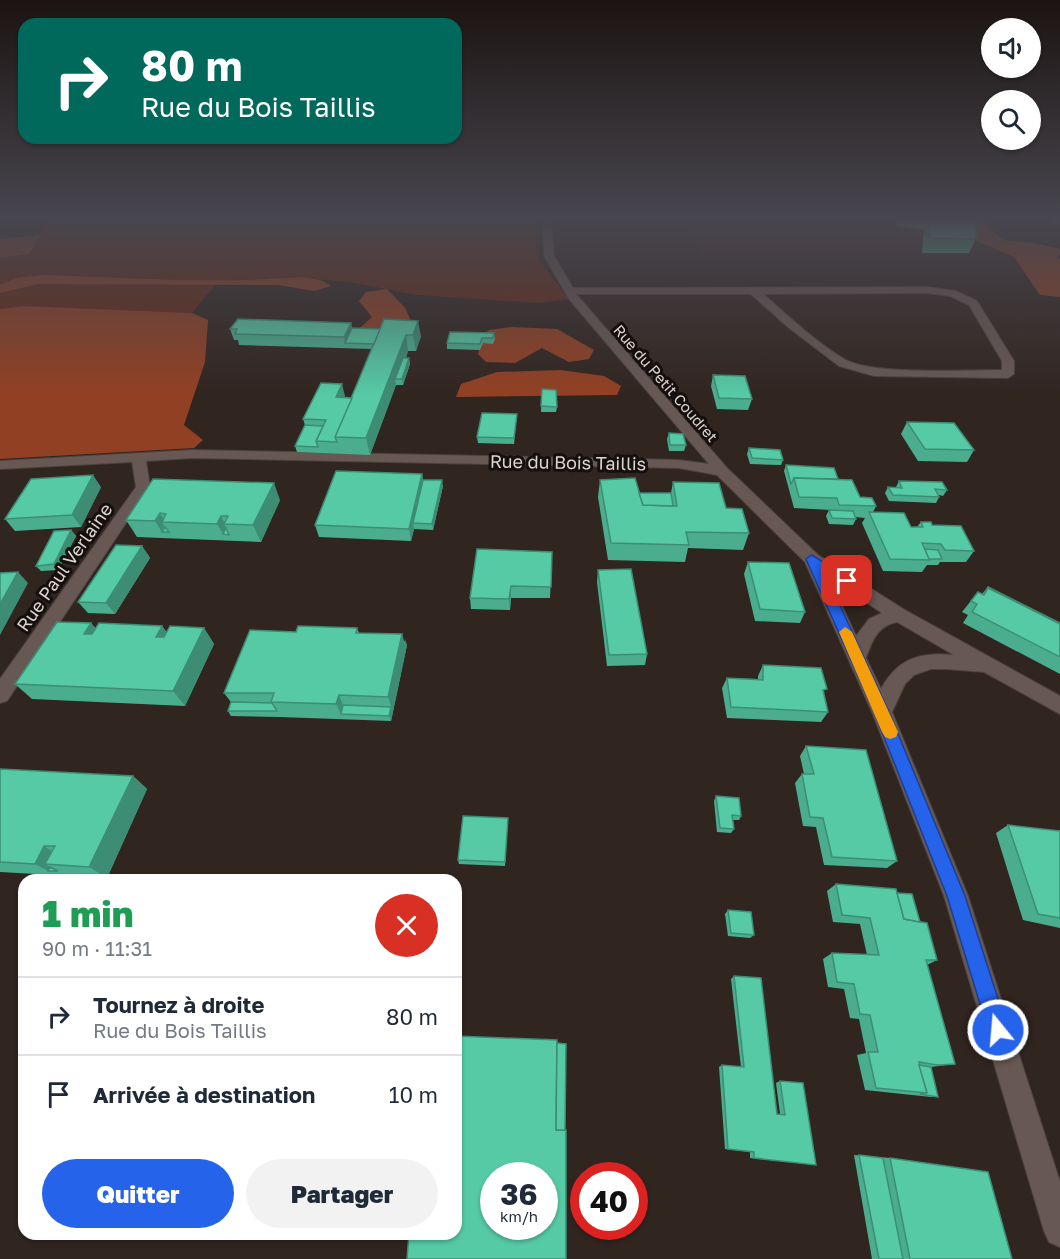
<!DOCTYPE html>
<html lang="fr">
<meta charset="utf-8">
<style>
:root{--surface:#fff;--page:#f2f2f3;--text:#1f2937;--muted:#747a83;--line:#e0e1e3;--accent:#2563eb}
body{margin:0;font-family:"Golos Text",sans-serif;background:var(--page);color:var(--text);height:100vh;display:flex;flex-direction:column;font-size:22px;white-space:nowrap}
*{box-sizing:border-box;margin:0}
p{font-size:20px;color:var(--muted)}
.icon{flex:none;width:33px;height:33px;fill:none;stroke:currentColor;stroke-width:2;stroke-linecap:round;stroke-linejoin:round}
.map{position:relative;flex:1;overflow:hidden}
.panel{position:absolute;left:18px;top:874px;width:444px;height:366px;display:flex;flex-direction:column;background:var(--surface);border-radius:18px;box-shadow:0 2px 4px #0004}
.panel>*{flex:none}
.guide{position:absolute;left:18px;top:18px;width:444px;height:126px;border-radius:18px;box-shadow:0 2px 4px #0004;background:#00695c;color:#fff;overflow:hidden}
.tools{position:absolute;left:981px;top:18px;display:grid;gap:12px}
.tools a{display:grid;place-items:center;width:60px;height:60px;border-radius:50%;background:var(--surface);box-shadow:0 2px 4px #0004;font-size:30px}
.speed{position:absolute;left:480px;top:1162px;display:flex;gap:12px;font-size:30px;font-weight:700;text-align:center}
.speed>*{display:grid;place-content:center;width:78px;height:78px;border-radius:50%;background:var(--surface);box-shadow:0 2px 4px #0004;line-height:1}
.speed small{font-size:15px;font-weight:400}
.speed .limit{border:9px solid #d22;background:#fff;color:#111}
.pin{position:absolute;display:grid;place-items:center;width:51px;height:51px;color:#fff;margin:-26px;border-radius:12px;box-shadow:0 3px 9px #0006}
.me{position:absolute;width:66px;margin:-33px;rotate:343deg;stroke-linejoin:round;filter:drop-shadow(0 0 4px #0008)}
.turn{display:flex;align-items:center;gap:21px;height:126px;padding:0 24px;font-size:27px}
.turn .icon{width:78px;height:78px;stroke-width:2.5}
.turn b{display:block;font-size:42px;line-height:51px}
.round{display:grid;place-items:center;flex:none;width:63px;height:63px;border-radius:32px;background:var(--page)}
.head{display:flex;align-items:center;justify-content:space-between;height:102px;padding:0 24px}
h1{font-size:36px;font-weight:800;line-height:45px;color:#1e9e55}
.cta{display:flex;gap:12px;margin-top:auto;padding:12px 24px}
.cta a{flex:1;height:69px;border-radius:36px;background:var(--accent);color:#fff;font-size:24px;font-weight:800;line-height:69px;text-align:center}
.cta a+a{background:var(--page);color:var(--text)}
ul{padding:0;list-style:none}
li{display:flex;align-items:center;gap:18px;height:78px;padding:0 24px;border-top:2px solid var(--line)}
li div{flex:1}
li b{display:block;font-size:22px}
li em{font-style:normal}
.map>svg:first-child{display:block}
</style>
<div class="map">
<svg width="1060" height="1259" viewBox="0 0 1060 1259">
<rect width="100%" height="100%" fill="#312520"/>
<path fill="#3d2a23" d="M686,219h283l9,32 -2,4h-276z"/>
<path fill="#662913" d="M47,219h489l3,41 30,39 -31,4 -121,-8 -68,-13 -61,-5 -70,4 -26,32 -168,-7 -24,3v-51l30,-4z"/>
<g fill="#924023">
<path d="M969,219h16c16,26 20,20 47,24 9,1 19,4 28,6v5l-3,3 3,2v38l-20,-2 -26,-38 -39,-17z"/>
<path d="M40,235l-10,19 -30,4v-19z"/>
<path d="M42,275c74,2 148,8 222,4 18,-1 54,-5 67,7l-17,5 -36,-6 -240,-1 -38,9v-8l16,-7z"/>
<path d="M387,289l18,19 10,21 -62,5 19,-17 -13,-16 7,-9z"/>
<path d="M24,306l168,7 16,7 -3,42 -21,63 19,15 -9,8 -194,11v-150z"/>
<path d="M512,327l45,2 37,21 -5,9 -20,3 -27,-14 -27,15 -29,-1 -8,-8 4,-19 7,-5z"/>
<path d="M560,370l44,6 17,10 -4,9 -161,2 5,-13 36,-12z"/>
</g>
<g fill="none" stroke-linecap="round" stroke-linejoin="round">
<defs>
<g id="minor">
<path d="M543,219h8l3,37 19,32 354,-1 29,4 21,10 37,60v13l-6,4 -134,-2 -35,-10 -50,-38 -38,-34h-175l151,174 91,87 87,55 155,86v18l-76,-42 -38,-3h-15l-17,6 -9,9 -13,28 76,184 92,286v65l-11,-5 -5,-11 -100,-335 -72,-184 -67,-150 -88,-87 -38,-7 -487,-10 -46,3 4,26 -143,214 -7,2v-24l136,-192 -4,-25 -132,7v-8l192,-11 487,10 30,4 -140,-165 -25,-43zM927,293l23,3 19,9 33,56v9c-36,0 -128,5 -156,-10 -30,-17 -57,-44 -83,-66zM829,578l53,35 -13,6 -13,17zM897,622l57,33c-34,-3 -56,3 -73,34l-15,-31c6,-17 11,-32 31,-36z"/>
<path d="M1050,219h8l1,3 -7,2z"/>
</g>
</defs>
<use href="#minor" stroke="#4c413e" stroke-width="2"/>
<use href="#minor" fill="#675854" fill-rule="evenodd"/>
</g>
<g fill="#4aae8e">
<path d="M898,219h78v20l-7,14h-47l2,-23 -28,-4z"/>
<path d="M351,323l1,5 28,1 41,7 -5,15h-8l-2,7h3l1,6 -7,21h-7l-26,70 -73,-3 -2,-6 10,-21 -2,-6 42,-23 -1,1 8,1 20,-49 -133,-4 -1,-5h-4l-4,-11z"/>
<path d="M494,333l1,6 -2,5 -10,-1 -3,7 -33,-1v-6z"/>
<path d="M713,375l39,24 -4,11 -31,-1 -6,-23z"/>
<path d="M542,389l15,18 -1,5h-15z"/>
<path d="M517,414l-3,30 -36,-1 -1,-6z"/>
<path d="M907,422l67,28 -7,12 -49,-1 -17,-27z"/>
<path d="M669,433l17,12 -2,6h-15l-2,-12z"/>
<path d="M749,448l34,12 -2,5 -31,-1 -3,-10z"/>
<path d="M786,465l52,14 22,18 16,9 -3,6 38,15h6l4,-5 11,3 42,26 -8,11h-26l-2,3h-11l-5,7 -39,-1 -21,-48 3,-5 -10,-1 1,2 -3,6 -24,-1 -3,-8 3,-6h2l-37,-2 -10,-37z"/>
<path d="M422,474l1,6 20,6 -10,44 -19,-1 -3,12 -92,-4 -4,-12z"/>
<path d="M153,479l127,21 -19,42 -124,-5 -11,-17z"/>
<path d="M600,480l39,13h32l2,-11 53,26 23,25 -6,17 -55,-2 -3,14 -77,-2 -10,-63z"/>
<path d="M899,481l48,9 -4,6 -4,-1v2l-3,6 -47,-2 -4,-8 3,-6h8z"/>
<path d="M101,487l-20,40 -66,4 -10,-12z"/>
<path d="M71,530l5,6 -18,34 -17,1 -5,-5z"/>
<path d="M142,546l8,12 -35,56 -27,-1 -10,-11z"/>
<path d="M552,552l-2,46h-39l-1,12 -39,-1 -1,-11z"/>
<path d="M748,562l57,50 -5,11 -45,-2 -11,-47z"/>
<path d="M598,570l49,84 -2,11 -38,1 -10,-84z"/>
<path d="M988,587l72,36v51l-97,-51 5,-8 -6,-3 16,-20 4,2z"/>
<path d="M91,623l5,6 66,-3 5,7 37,-5 10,16 -29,62 -153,-7 -17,-15z"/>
<path d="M357,628l2,5 43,1 1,5 4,6 -16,76 -111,-4 -49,-1 -3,-5 3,-9 -7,-9 72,-61z"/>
<path d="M763,665l65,47 -7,10 -94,-4 -5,-30 5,-10 31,1v-3z"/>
<path d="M806,746l91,115 -10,7 -63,-3 -8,-38 -13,-1 -8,-43 7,-9h2l-4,-18z"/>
<path d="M0,769l133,7 14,13 -40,89 -107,-6z"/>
<path d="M716,796l25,20 -2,4h-6l1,9 -3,4 -14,-1 -3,-31z"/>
<path d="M508,818l-3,48 -46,-2 -1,-4z"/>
<path d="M1008,825l52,6v97l-37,-8 -27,-87z"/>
<path d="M836,884l61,9 23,29 17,38 -10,5 28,99 -24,3 7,30h-7l-66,-7 -8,-35 9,-2 -7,-34 -9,-1 -6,-29 -16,-2 -5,-28 9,-6 35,2 -7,-31 -27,-2 -6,-31z"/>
<path d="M728,910l26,25 -4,3 -22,-2 -3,-22z"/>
<path d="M734,976l43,138h3l-4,-31 4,-2 36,84 -66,-7v-6l-25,-3 -6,-82 3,-2 19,2 -10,-88z"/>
<path d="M854,1155l36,3 122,101h-140z"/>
</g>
<g fill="#3c8d74">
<path d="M418,321l3,15 -5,15 -3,-16z"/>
<path d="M351,323l2,11 -8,9 -1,-6z"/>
<path d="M406,335l2,16 -10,28h-3l1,6 -26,70 -4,-17z"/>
<path d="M409,358l1,6 -7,21 -1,-6z"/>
<path d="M342,384l3,12 -6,12 -3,-11z"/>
<path d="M422,474l2,12 -11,37 1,6 -3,12 -2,-12z"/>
<path d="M93,475l8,12 -20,40 -9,-12z"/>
<path d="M442,480l1,6 -10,44 -1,-6z"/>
<path d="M274,483l6,17 -19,42 -8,-17z"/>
<path d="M160,513l5,9h-3l10,16 -3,-6h-7l-7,-11z"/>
<path d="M221,516l4,8h-1l5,10h-6l-6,-10z"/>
<path d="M71,530l5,6 -18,34 -4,-6z"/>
<path d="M142,546l8,12 -35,56 -9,-11z"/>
<path d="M18,572l10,11 -28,52v-31z"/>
<path d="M511,586v12l-1,12 -1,-11z"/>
<path d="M91,623l14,16 3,-5 4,5 -6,11 -5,-5 2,-3 -2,3 -8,-1 -9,-10z"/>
<path d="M162,626l11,16 -17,-5z"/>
<path d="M204,628l10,16 -29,62 -12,-15z"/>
<path d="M402,634l3,11v-6l2,6 -14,67 -5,-15z"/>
<path d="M339,695l6,15 -4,4 -5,-10z"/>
<path d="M391,707l2,5 -2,9 -2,-5z"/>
<path d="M133,776l14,13 -40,89 -18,-11z"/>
<path d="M44,846l19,12 -18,6 12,7h-9l-13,-7z"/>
</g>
<g fill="#56caa5" stroke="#3c8d74" stroke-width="1.5" fill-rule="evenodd">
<path d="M930,219h46v20l-47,-1z"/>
<path d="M238,319l113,4 -7,14 -109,-3 2,-5h-7z"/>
<path d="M384,319l34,2 -5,14h-7l-40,103 -31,-1z"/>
<path d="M352,328l28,1 -6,15 -29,-1z"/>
<path d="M450,332l44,1 -1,5h-11l-2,6 -33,-1z"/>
<path d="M403,358h6l-7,21h-7z"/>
<path d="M713,375l32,1 7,23 -33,-1z"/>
<path d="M321,383l21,1 -6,13 16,1 -17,39 2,5 -21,-1 10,-21 -23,-1z"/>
<path d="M542,389l14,1 1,17 -16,-1z"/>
<path d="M482,413l35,1 -3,24 -37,-1z"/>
<path d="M907,422l47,1 20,27 -49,-1z"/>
<path d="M305,425l18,1 -7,15 2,6 -23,-1z"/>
<path d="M669,433l14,1 3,11h-16z"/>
<path d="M749,448l31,2 3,10 -31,-2z"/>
<path d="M786,465l48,3 4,11 -44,-1 -3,6z"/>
<path d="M336,471l86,3 -13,55 -94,-4z"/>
<path d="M93,475l-21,40 -67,4 26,-40z"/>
<path d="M635,478l8,27 34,1 -4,-24 46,1 7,25 16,1 7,24 -63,-1 3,13 -78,-2 -11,-63z"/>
<path d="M794,478l58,2 8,17 12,1 4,8 -37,-1 -2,-7 -38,-1z"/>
<path d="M153,479l121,4 -21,42 -29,-1 4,-8h-7l-4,8 -55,-2 4,-8 -6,-1 -5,8 -29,-1z"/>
<path d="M423,480h19l-10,44 -19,-1z"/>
<path d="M899,481l43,1 5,8 -12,-1 4,8 -46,-2 -5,-8 14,1z"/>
<path d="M639,493h32l2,13 -30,-1z"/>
<path d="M829,510l24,1 3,8 -24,-1z"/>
<path d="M869,512l35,1 7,14h12l-2,-5h10l1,3 29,1 13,25 -29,-1 -4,-6 -19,-1 8,17 -40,-1z"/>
<path d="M165,527l4,5h-7z"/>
<path d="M226,528l3,7 -6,-1z"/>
<path d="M71,530l-17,34 -18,2 18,-35z"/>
<path d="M116,545l26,1 -36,57 -28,-1z"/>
<path d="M477,549l75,3 -1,35 -40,-1 -2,13 -39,-1z"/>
<path d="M925,549l13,1 4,9h-13z"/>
<path d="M748,562l41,1 16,49 -45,-3z"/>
<path d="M631,569l16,85 -38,1 -11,-85z"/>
<path d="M18,572l-18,32v-31z"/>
<path d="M988,587l72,36v1l-72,-36 -4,6z"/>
<path d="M988,588l72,36v33l-88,-45 5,-8 -6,-3 7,-9 6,3z"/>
<path d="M57,622l34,1 -7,11h8l7,-11 63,3 -6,11h8l6,-11 34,2 -31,63 -158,-7z"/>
<path d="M298,626l59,2 -1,5 46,1 -14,63 -49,-2 -3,9 -65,-2 3,-9h-50l26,-63 46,2z"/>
<path d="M763,665l58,3 6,21 -4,1 5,22 -97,-5 -4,-29 36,2z"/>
<path d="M231,702l41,1 5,8h-49z"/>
<path d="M343,705l48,2 -2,9 -48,-2z"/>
<path d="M806,746l60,4 31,111 -65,-4 -9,-39 -13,-1 -8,-43h12z"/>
<path d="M0,769l133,7 -44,91 -44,-3 10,-18h-11l-9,18 -35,-2z"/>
<path d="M716,796l23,2 2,18 -9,-1 2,14 -14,-1z"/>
<path d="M463,816l45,2 -3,44 -47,-2z"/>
<path d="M1008,825l52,6v87l-22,-4z"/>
<path d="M50,867l8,4h-10z"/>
<path d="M142,877l86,3h-88z"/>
<path d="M836,884l60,5 8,30 23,4 10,37h-11l29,104 -18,1 -18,-3 8,31 -51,-5 -8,-36h10l-8,-37 -10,-1 -6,-30 -17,-2 -5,-29 47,2 -9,-37 -28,-3z"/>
<path d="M897,893l15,1 8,28 -16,-3z"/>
<path d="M728,910l23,2 3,23 -23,-2z"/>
<path d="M734,976l27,2 16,136 8,1 -5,-34 23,2 13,82 -62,-7v-6l-26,-3 -6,-84 22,2z"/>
<path d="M456,1036l101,4 -1,90h10v129h-159l2,-25h47zM494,1176h50v51h-50z"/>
<path d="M557,1043l9,1 -1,86h-9z"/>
<path d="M919,1065l12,2 7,30 -18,-3 7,-1z"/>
<path d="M859,1155l24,3 20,101h-24z"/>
<path d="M890,1158l98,14 24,87h-102z"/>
</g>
<linearGradient id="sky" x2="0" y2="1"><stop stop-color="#1b1412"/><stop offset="0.55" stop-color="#48464e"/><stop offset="1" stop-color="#48464e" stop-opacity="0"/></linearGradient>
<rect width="1060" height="395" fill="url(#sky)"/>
<path fill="#2563eb" stroke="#184099" stroke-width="1.5" d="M812,555l41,26 -6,5 -22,-13 64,139 76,184 43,134 -3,7 -7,3 -7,-3 -3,-7 -41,-134 -73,-184 -68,-153z"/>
<path fill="#f59e0b" d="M845,627l7,5 46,100 -2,5 -6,2 -5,-2 -3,-5 -43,-100z"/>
<g text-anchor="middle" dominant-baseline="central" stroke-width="6" stroke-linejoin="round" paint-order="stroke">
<g font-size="15" fill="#ddd4d1" stroke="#150f0d">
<text transform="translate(666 383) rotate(49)">Rue du Petit Coudret</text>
</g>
<g font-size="18" fill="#ddd4d1" stroke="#150f0d">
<text transform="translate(568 462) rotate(1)">Rue du Bois Taillis</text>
<text transform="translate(64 567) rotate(-55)">Rue Paul Verlaine</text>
</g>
</g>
</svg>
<div class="tools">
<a><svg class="icon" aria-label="sound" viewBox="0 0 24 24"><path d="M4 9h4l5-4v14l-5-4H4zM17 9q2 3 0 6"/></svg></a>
<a><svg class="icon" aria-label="search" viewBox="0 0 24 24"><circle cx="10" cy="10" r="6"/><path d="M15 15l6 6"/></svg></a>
</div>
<div class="speed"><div>36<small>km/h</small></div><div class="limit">40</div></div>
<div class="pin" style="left:847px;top:581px;background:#d93025"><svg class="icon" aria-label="arrive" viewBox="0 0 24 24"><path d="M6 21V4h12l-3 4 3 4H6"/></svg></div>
<svg class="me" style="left:998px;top:1030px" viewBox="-20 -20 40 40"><circle r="17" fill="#2563eb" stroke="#fff" stroke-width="3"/><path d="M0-11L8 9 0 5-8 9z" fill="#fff"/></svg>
<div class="guide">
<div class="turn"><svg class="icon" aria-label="right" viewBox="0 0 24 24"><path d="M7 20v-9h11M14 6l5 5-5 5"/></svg><div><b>80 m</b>Rue du Bois Taillis</div></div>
</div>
<section class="panel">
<div class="head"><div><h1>1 min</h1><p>90 m · 11:31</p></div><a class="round" style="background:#d93025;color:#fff"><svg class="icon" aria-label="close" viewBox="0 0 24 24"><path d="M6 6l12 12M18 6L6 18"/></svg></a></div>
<ul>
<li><svg class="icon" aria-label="right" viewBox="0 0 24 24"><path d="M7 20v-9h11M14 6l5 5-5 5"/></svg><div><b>Tournez à droite</b><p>Rue du Bois Taillis</p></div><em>80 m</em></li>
<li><svg class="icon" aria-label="arrive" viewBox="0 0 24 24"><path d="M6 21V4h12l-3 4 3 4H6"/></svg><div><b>Arrivée à destination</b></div><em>10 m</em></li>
</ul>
<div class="cta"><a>Quitter</a><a>Partager</a></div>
</section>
</div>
